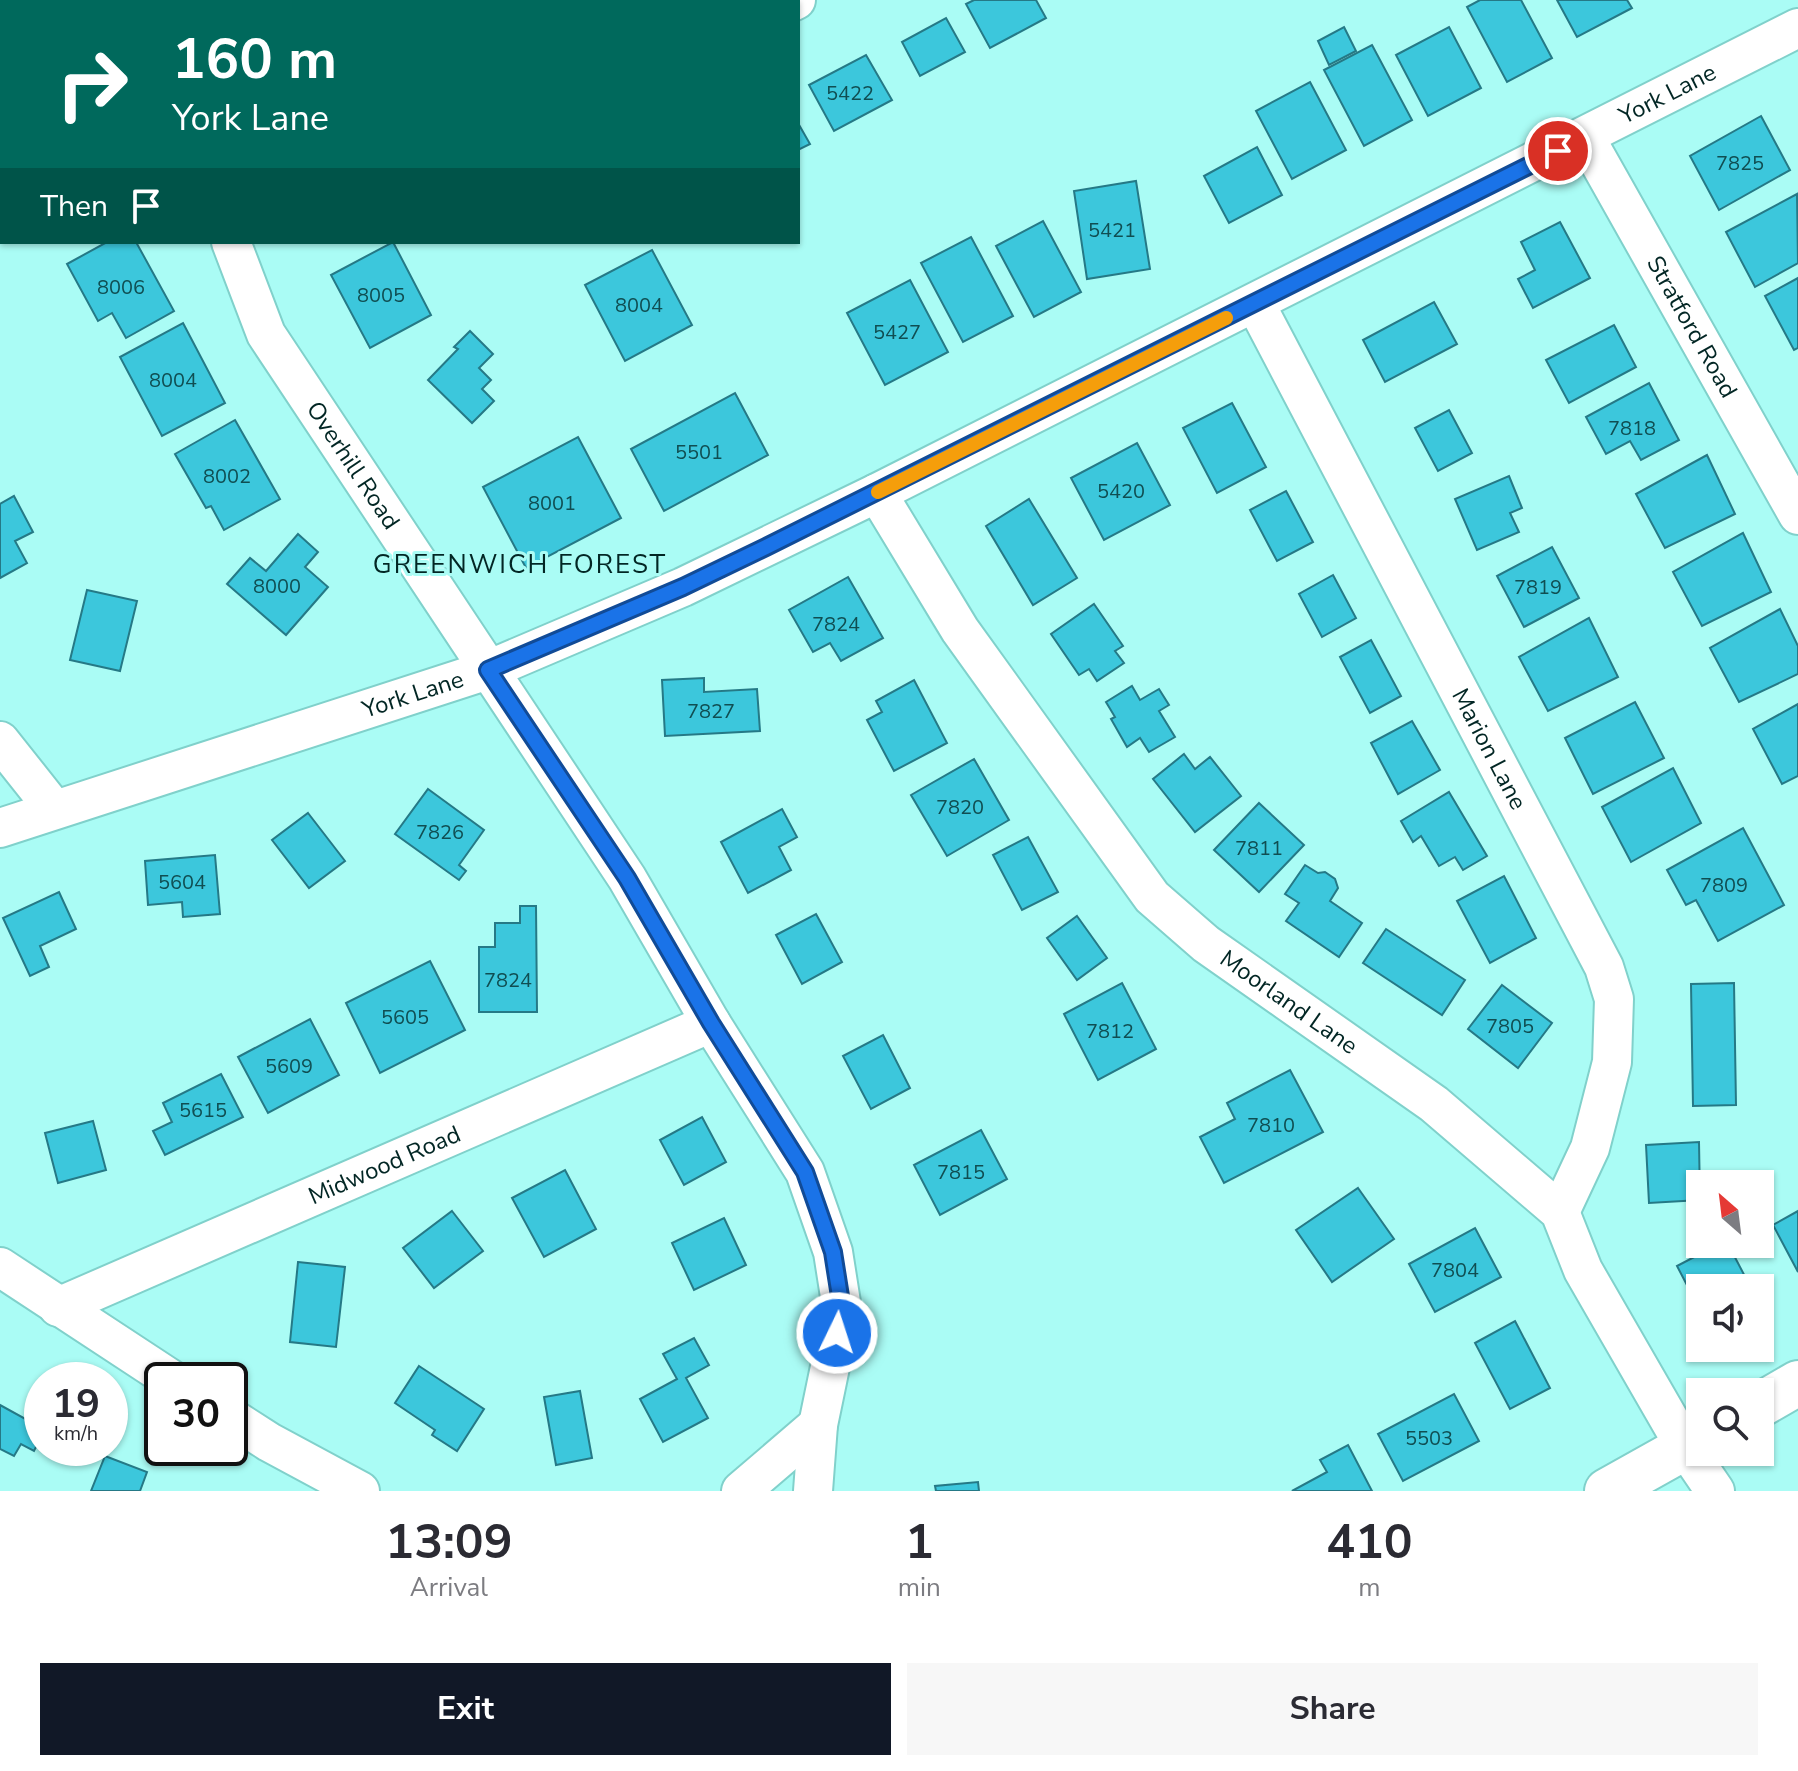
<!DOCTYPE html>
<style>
:root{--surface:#fff;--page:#f7f7f7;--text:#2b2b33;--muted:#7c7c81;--accent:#111827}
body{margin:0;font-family:"Nunito Sans",sans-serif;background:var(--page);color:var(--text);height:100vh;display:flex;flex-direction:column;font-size:30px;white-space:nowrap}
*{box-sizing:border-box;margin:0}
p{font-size:26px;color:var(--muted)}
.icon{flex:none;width:44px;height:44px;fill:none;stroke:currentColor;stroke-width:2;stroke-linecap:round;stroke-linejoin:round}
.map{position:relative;height:1491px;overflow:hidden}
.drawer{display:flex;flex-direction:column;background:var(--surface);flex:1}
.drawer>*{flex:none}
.hud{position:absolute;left:0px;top:0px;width:800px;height:244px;box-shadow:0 2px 6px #0004;background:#00695c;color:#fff;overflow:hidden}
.needle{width:52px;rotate:332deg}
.buttons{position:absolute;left:1686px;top:1170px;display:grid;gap:16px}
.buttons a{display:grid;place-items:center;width:88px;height:88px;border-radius:0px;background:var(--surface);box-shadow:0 2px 6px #0004;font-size:40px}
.speed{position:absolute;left:24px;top:1362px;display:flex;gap:16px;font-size:40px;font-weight:700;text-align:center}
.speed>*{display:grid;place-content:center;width:104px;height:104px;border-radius:50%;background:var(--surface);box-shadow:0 2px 6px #0004;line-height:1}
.speed small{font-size:20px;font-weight:400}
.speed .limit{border:4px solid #111;border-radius:12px;background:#fff;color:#111}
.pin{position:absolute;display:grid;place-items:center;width:68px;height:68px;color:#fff;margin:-34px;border:4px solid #fff;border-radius:50%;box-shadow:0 2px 8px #0007}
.me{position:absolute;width:88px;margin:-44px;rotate:4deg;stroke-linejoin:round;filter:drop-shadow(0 0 6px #0008)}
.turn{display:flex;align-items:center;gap:28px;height:168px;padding:0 40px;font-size:36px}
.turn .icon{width:104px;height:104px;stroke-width:2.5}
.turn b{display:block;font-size:56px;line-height:68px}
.then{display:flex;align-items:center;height:76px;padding:0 40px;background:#0003;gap:16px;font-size:30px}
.eta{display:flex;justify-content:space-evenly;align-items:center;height:136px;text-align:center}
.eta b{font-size:48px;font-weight:700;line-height:56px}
.primary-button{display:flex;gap:16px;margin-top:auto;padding:16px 40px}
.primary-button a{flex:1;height:92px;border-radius:0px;background:var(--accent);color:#fff;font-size:32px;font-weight:700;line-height:92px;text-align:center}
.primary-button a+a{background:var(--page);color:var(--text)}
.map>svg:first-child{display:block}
</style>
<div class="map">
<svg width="1798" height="1491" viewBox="0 0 1798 1491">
<rect width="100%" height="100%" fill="#aafcf5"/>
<g fill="#3cc7dc" stroke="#257986" stroke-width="2">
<path d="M974,0h62l10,18 -56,30 -24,-44z"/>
<path d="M1480,0h41l31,58 -45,24 -40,-75z"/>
<path d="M1557,0h70l5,8 -55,29z"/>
<path d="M946,18l19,34 -45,24 -18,-34z"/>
<path d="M1344,27l12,24 -27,14 -11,-24z"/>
<path d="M1449,27l32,61 -53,28 -32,-61z"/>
<path d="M1372,45l40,75 -48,26 -40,-76z"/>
<path d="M866,55l26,45 -58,31 -25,-46z"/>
<path d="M1310,82l36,68 -54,29 -36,-68z"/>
<path d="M1761,116l29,54 -71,40 -29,-54z"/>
<path d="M798,123l12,21 -12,6z"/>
<path d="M1257,147l25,48 -53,28 -25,-47z"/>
<path d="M1136,181l14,88 -63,10 -13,-88z"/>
<path d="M1797,194l1,69 -43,24 -29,-55z"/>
<path d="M1043,221l38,71 -47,25 -38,-71z"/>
<path d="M1560,222l30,56 -57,30 -15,-29 17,-9 -14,-28z"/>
<path d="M971,237l42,79 -50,26 -42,-79z"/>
<path d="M107,242h29l38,69 -48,27 -14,-25 -14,8 -31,-57z"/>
<path d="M393,242l38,73 -61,33 -39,-73z"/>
<path d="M652,250l40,75 -67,36 -40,-76z"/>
<path d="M1798,278v70l-4,2 -29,-54z"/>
<path d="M910,280l38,72 -63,33 -38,-72z"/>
<path d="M1434,302l23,42 -72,38 -22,-42z"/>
<path d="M183,323l42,80 -63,33 -42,-79z"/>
<path d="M1614,325l22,42 -67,36 -23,-43z"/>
<path d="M470,331l23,23 -14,14 12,12 -9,9 12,12 -22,22 -44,-43 30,-31 -4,-2z"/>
<path d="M1649,383l30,57 -38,20 -11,-19 -24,13 -20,-37z"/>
<path d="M735,393l33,62 -104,56 -33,-62z"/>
<path d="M1232,403l34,64 -49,26 -34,-65z"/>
<path d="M1449,410l23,43 -34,18 -23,-43z"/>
<path d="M235,420l45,79 -56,31 -13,-24 -5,2 -31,-54z"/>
<path d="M578,437l43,81 -95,50 -43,-81z"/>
<path d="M1137,443l33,62 -66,35 -33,-62z"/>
<path d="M1707,455l28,59 -70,34 -29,-54z"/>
<path d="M1509,476l13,32 -12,5 9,19 -42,18 -22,-51z"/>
<path d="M1286,491l27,51 -36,19 -27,-51z"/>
<path d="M14,496l19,36 -18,9 12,22 -27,15v-74z"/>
<path d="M1029,499l48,79 -44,27 -47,-79z"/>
<path d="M1743,533l28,59 -69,34 -29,-54z"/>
<path d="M298,534l20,18 -13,15 23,20 -42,48 -59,-51 23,-26 16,13z"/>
<path d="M1552,547l27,51 -55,29 -27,-51z"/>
<path d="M1333,575l23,43 -34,19 -23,-43z"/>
<path d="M848,577l35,61 -42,23 -11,-18 -17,9 -24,-42z"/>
<path d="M87,590l50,11 -17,70 -50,-11z"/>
<path d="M1094,604l29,42 -8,5 9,12 -27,18 -8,-12 -10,6 -28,-41z"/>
<path d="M1780,609l18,37v28l-59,28 -29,-54z"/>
<path d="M1589,618l29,59 -70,34 -29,-54z"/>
<path d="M1371,640l30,56 -31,17 -30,-56z"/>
<path d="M704,678v14l53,-3 3,42 -95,5 -3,-56z"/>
<path d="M914,680l33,63 -53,28 -27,-51 15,-8 -6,-11z"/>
<path d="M1132,686l8,14 19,-11 10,16 -10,6 16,26 -26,15 -9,-14 -13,9 -16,-28 4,-2 -9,-15z"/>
<path d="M1635,702l29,56 -71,36 -28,-56z"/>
<path d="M1798,704v72l-16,8 -29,-55z"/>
<path d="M1412,721l28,49 -42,24 -27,-51z"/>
<path d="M1184,754l11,15 15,-12 31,39 -46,36 -42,-53z"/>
<path d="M974,759l35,61 -62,36 -36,-61z"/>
<path d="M1673,768l28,55 -70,39 -29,-55z"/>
<path d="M428,789l56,41 -25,35 7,6 -7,9 -64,-46z"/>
<path d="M1449,792l38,64 -24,14 -8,-13 -16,9 -18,-30 -8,6 -12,-21z"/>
<path d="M1259,803l45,42 -45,47 -45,-42z"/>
<path d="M782,809l15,28 -18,10 12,23 -43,23 -27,-51z"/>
<path d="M308,813l37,48 -36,27 -37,-48z"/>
<path d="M1743,828l41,77 -66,36 -22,-41 -10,5 -19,-35z"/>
<path d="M1028,837l30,55 -36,18 -29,-55z"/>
<path d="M215,855l5,59 -37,3 -1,-15 -34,3 -3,-44z"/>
<path d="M1305,865l13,8 7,-1 10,7 3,9 -8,13 32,22 -23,34 -53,-36 13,-18 -14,-9z"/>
<path d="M1504,876l32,62 -46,25 -33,-62z"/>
<path d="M59,892l17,37 -36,17 9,21 -19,9 -27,-58z"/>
<path d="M520,906h16l1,106h-58v-65h16v-24h25z"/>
<path d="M816,914l26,48 -40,22 -26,-49z"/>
<path d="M1077,916l30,42 -30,22 -30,-42z"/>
<path d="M1386,929l79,51 -23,35 -79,-52z"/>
<path d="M430,961l35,69 -85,43 -34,-70z"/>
<path d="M1122,983l34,66 -58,31 -34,-66z"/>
<path d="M1734,983l2,122 -43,1 -2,-122z"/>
<path d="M1502,985l50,38 -34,45 -50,-39z"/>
<path d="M310,1019l29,56 -71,38 -30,-56z"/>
<path d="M883,1035l27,53 -39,21 -28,-53z"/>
<path d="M1290,1070l33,62 -99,51 -24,-46 35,-18 -8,-16z"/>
<path d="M221,1074l22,43 -78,38 -12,-24 19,-9 -9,-19z"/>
<path d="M702,1117l24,45 -42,23 -24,-45z"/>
<path d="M93,1121l13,49 -48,13 -13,-50z"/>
<path d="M981,1130l26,49 -67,36 -26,-50z"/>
<path d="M1699,1142l1,58 -51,3 -3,-58z"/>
<path d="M565,1170l31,59 -52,28 -32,-59z"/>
<path d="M1358,1188l36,51 -62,43 -36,-52z"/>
<path d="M452,1211l31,40 -49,37 -31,-40z"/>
<path d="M1798,1211v61l-25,-47z"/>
<path d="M724,1218l22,47 -52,25 -22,-47z"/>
<path d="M1475,1228l26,49 -66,35 -26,-48z"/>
<path d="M1719,1244h9l23,44h-51v22l-23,-44z"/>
<path d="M298,1262l47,5 -9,80 -46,-5z"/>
<path d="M1515,1321l35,67 -40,21 -35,-66z"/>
<path d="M694,1338l15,27 -23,13 22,40 -45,24 -23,-43 37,-20 -14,-25z"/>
<path d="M419,1366l65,43 -27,42 -25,-16 3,-5 -40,-27z"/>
<path d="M580,1391l12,67 -36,7 -12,-68z"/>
<path d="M1454,1394l25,47 -76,40 -25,-47z"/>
<path d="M0,1405l42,23v7l-8,16 -13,-7 -7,12 -14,-7z"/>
<path d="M1348,1445l24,46h-80l35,-19 -7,-12z"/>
<path d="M105,1456l42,16 -7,19h-49z"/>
<path d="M978,1482l1,9h-43l-1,-5z"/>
</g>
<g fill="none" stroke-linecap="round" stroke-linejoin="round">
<defs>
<g id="minor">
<path d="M42,2l4,-2"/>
<path d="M208,2v-2"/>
<path d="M792,2l4,-2"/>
<path d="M0,24l2,-1"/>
<path id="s1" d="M1585,137l213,378"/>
<path id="s2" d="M231,242l35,92 361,544 84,145 94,149 28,80 9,57 -24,116 -5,66"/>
<path id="s3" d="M1255,303l349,664 10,32 -2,63 -22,86 -30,64"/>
<path id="s4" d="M877,493l83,137 192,267 54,47 228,160 126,108 23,58 102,177 30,44"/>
<path d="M0,741l54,68"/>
<path id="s5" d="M0,828l488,-158 195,-83 194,-94 921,-465"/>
<path d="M0,1267l172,113"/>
<path id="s6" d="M58,1307l653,-284"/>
<path d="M230,1417l39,25 91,49"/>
<path d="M741,1491l77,-66"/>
</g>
<g id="major">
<path d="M1760,1405l38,-22"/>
<path d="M1607,1491l93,-52"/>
</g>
</defs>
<use href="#minor" stroke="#80d1cb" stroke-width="42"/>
<use href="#major" stroke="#80d1cb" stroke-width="48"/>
<use href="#minor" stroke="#fff" stroke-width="38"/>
<use href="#major" stroke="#fff" stroke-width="44"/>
</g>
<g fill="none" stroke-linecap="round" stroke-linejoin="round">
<defs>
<path id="route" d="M837,1333l5,-24 -9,-57 -28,-80 -94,-149 -84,-145 -139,-208 195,-83 83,-40 792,-396"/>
</defs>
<use href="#route" stroke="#114b97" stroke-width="20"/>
<use href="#route" stroke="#1a73e8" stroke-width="14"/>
<path stroke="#f59e0b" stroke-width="14" d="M878,492l348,-174"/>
</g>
<g text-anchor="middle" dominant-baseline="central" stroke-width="6" stroke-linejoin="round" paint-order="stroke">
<g font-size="20" fill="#104e52">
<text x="850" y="93">5422</text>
<text x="1740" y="163">7825</text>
<text x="1112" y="230">5421</text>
<text x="121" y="287">8006</text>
<text x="381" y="295">8005</text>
<text x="639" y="305">8004</text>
<text x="897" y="332">5427</text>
<text x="173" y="380">8004</text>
<text x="1632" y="428">7818</text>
<text x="699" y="452">5501</text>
<text x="227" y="476">8002</text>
<text x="1121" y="491">5420</text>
<text x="552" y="503">8001</text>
<text x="277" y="586">8000</text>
<text x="1538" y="587">7819</text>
<text x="836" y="624">7824</text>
<text x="711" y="711">7827</text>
<text x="960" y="807">7820</text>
<text x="440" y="832">7826</text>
<text x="1259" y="848">7811</text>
<text x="182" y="882">5604</text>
<text x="1724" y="885">7809</text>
<text x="508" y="980">7824</text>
<text x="405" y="1017">5605</text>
<text x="1510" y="1026">7805</text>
<text x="1110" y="1031">7812</text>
<text x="289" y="1066">5609</text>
<text x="203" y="1110">5615</text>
<text x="1271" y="1125">7810</text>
<text x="961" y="1172">7815</text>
<text x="1455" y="1270">7804</text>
<text x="1429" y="1438">5503</text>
</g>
<g font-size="24" fill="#022624" stroke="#aafcf5">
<text stroke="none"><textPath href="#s5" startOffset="1826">York Lane</textPath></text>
<text stroke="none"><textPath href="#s1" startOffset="218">Stratford Road</textPath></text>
<text stroke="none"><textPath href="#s2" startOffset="256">Overhill Road</textPath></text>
<text stroke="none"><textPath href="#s5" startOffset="434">York Lane</textPath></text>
<text stroke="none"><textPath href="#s3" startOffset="504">Marion Lane</textPath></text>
<text stroke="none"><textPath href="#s4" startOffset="662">Moorland Lane</textPath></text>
<text stroke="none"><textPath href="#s6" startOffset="356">Midwood Road</textPath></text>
</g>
<g font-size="26" letter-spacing="2" fill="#022624" stroke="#aafcf5">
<text x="520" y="564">GREENWICH FOREST</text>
</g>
</g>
</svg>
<div class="buttons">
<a><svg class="needle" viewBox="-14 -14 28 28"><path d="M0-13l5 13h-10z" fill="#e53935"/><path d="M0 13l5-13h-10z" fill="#7c7c81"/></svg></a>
<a><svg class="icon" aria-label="sound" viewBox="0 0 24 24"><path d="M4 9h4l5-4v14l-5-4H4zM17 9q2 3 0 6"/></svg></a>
<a><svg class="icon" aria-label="search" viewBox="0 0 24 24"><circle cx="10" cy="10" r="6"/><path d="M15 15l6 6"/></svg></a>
</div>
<div class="speed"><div>19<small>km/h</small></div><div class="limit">30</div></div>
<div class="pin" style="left:1558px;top:151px;background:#d93025"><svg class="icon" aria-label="arrive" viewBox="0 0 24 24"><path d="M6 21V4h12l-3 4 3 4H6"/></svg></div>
<svg class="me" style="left:837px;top:1333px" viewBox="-20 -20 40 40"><circle r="17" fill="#1a73e8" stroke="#fff" stroke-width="3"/><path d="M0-11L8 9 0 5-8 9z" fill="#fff"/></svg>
<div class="hud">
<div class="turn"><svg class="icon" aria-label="right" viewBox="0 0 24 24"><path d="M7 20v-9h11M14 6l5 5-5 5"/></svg><div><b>160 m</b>York Lane</div></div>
<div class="then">Then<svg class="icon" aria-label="arrive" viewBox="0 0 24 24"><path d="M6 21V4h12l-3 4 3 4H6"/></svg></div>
</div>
</div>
<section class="drawer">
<div class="eta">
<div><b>13:09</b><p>Arrival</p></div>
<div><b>1</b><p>min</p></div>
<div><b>410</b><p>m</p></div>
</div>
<div class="primary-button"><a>Exit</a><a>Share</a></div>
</section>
